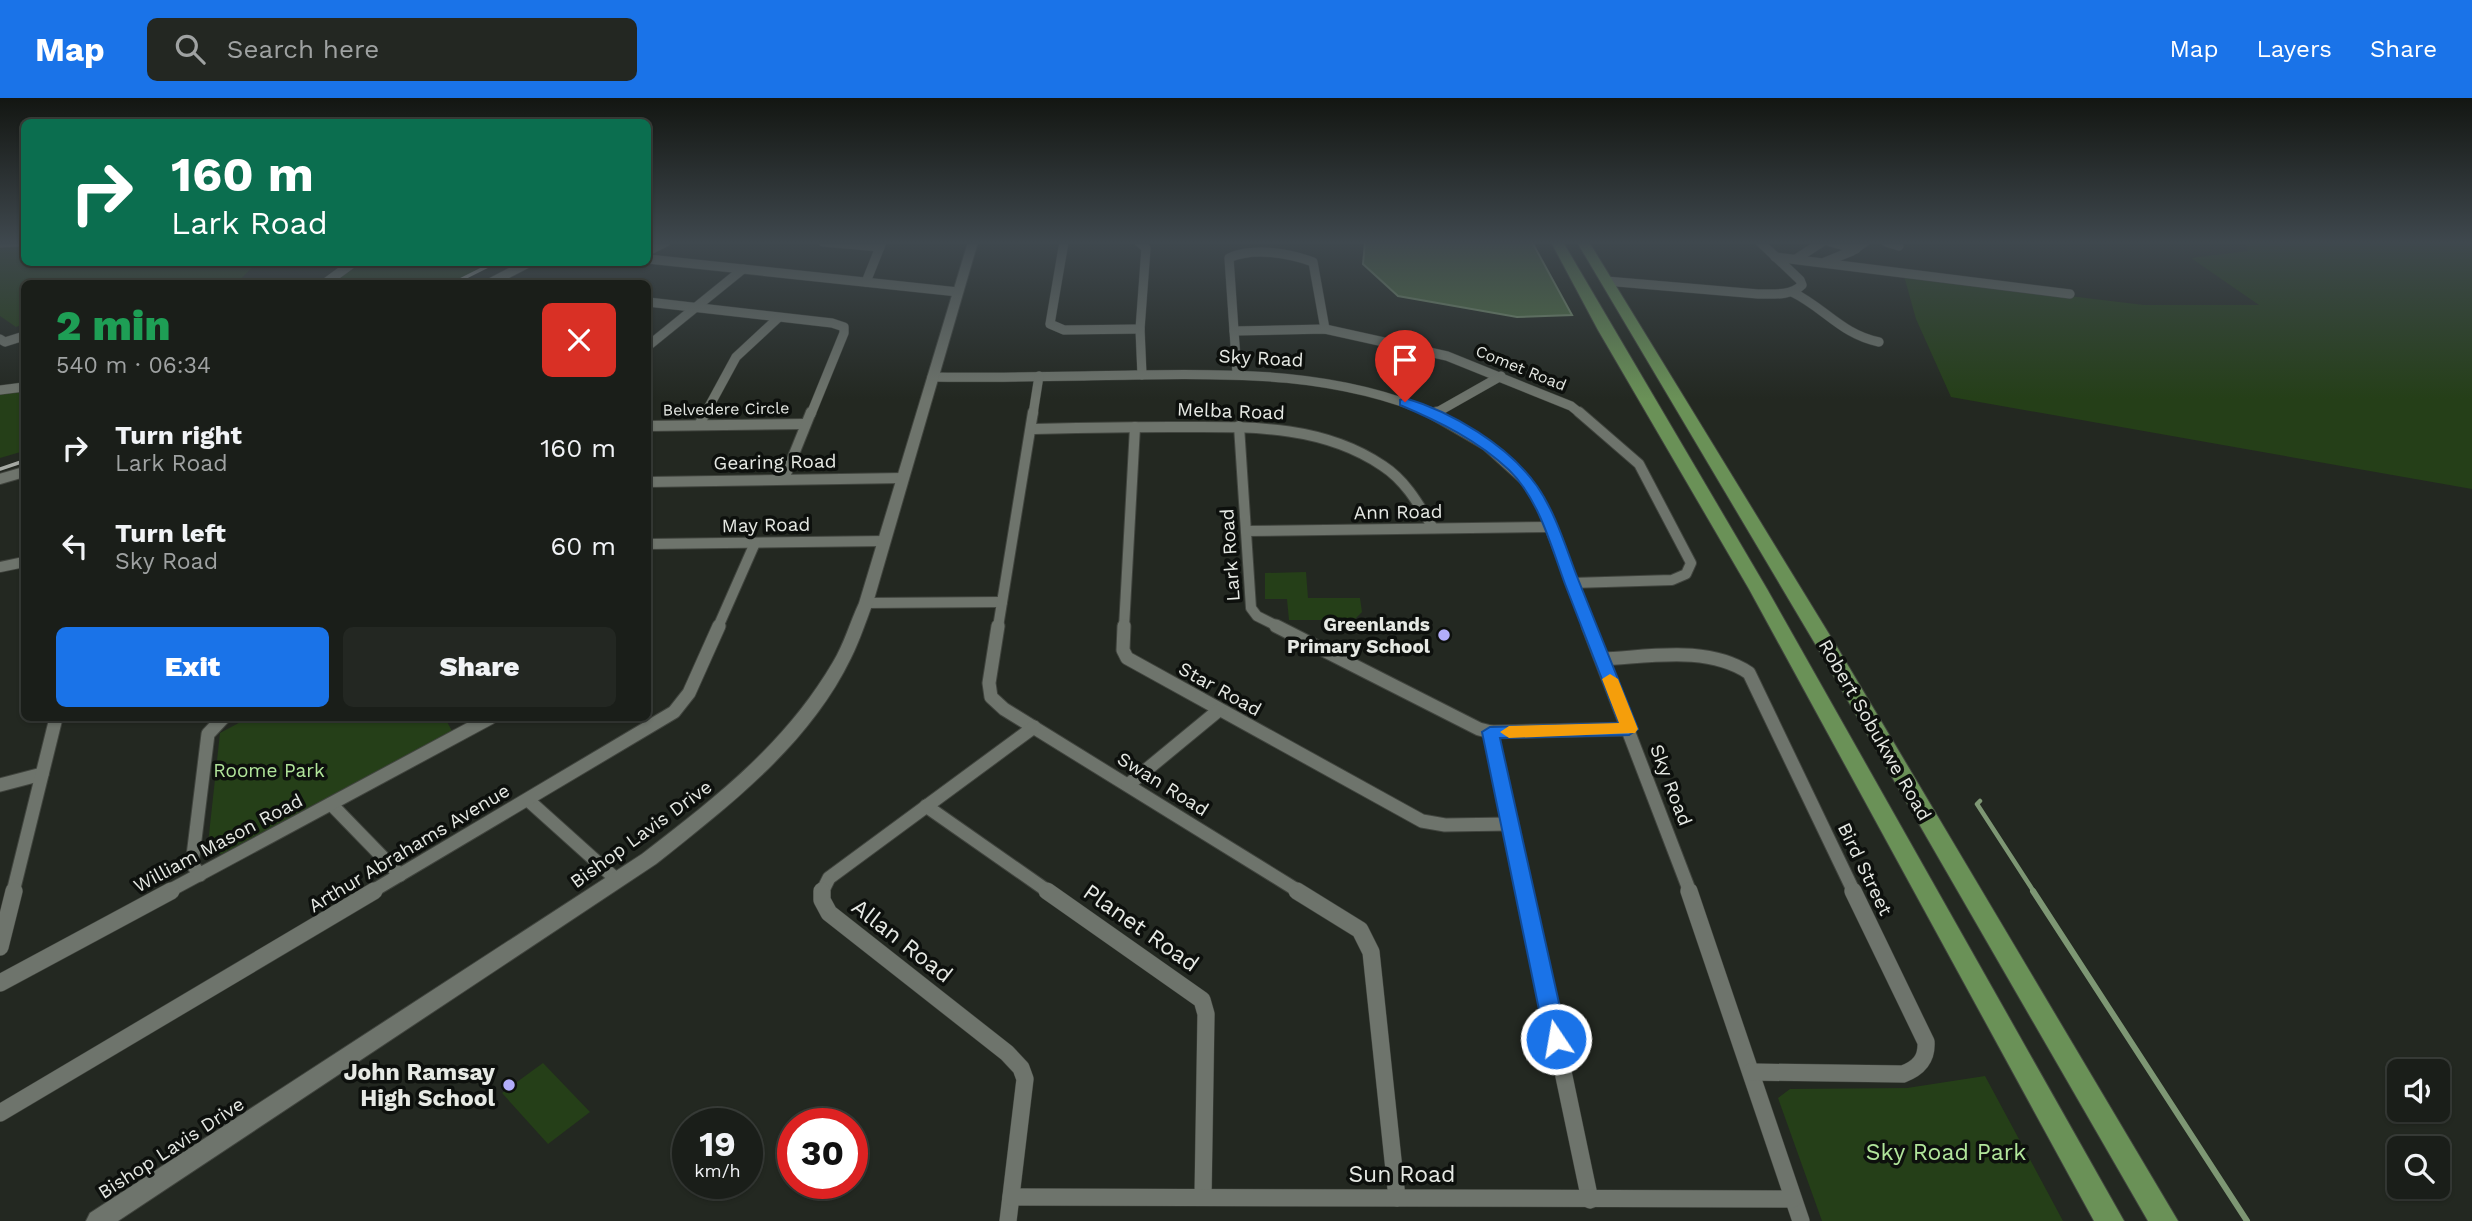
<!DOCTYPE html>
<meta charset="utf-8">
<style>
:root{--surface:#1a1e19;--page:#232722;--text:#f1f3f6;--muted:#9fa2a2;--line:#383c38;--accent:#1a73e8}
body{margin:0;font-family:"Work Sans",sans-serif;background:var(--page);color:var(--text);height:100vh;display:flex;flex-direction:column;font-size:26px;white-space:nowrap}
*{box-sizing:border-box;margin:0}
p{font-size:23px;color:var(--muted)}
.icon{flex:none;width:38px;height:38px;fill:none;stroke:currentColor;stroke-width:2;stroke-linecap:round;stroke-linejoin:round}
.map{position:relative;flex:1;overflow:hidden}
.panel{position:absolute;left:21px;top:182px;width:630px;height:441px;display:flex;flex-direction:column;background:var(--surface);border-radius:10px;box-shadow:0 2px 5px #0004,0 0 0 2px var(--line)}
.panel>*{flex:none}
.hud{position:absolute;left:21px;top:21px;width:630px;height:147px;border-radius:10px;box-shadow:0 2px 5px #0004,0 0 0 2px var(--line);background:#0b6e4f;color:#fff;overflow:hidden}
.tools{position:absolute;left:2387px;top:961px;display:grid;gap:14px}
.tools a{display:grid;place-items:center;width:63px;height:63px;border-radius:10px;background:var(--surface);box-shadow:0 2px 5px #0004,0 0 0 2px var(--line);font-size:35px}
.speed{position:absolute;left:672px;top:1010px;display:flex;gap:14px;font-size:35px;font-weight:700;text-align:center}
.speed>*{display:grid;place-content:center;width:91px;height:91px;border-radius:50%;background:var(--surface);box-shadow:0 2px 5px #0004,0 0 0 2px var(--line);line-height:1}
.speed small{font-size:18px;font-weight:400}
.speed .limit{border:10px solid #d22;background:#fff;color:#111}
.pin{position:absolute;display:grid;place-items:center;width:60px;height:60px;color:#fff;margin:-72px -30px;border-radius:50% 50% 50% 0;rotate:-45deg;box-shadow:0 0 7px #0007}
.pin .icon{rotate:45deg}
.me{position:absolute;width:77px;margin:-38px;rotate:348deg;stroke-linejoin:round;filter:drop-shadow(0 0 5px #0008)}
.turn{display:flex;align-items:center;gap:24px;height:147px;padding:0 35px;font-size:32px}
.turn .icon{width:91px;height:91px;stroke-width:2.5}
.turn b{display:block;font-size:49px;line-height:60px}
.round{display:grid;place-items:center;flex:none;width:74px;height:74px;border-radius:10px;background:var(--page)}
.overview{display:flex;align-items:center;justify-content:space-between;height:119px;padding:0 35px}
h1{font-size:42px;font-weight:800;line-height:52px;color:#1e9e55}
.button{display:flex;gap:14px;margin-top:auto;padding:14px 35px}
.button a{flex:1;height:80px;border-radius:10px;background:var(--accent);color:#fff;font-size:28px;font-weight:800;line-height:80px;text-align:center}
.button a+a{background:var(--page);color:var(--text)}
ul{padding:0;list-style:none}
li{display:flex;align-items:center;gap:21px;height:98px;padding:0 35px}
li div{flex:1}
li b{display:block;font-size:26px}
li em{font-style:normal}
header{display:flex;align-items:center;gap:42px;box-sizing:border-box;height:98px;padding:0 35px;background:var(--accent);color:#fff}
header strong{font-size:33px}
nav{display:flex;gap:38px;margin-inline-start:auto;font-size:24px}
.search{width:490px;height:63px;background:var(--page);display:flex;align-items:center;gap:18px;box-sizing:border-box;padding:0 24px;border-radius:10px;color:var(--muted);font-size:26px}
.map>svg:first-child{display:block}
</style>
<header>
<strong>Map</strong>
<div class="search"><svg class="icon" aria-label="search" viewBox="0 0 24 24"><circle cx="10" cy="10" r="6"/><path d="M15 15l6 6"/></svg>Search here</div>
<nav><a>Map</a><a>Layers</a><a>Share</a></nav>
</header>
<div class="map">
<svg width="2472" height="1123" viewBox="0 0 2472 1123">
<rect width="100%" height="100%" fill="#232821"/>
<g fill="#253f18">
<path d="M2244,144h228v247l-521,-92 -35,-78 -12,-43 240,29h115l-68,-47 57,-7z"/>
<path d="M24,145v19l232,1 -19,20 -213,1v40l-8,3 -16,-11v-71z"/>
<path d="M359,165h135l-44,20 -120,1z"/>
<path d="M24,291v62l-24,7v-65z"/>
<path d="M1306,474l2,26h52l2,14 -8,8h-65l-2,-21h-22v-26z"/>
<path d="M248,620h197l7,13 -230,123 -15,-1 13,-120z"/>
<path d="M543,965l47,49 -42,32 -46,-51z"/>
<path d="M1985,978l78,145h-241l-44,-123 12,-9 117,-1z"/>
</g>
<path fill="#527444" stroke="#7e9774" stroke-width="2" d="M1365,144h167l40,73 -55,2 -119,-21 -35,-32z"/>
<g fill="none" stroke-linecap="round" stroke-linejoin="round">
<path stroke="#7e9774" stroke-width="4.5" d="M1980,703l-3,3 57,88"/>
<path stroke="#7e9774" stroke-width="6" d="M2033,793l214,330"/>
<defs>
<g id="minor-far3">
<path d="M823,144l57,5"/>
<path d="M1064,144l-14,82 14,6 76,-1"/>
<path d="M1139,144l7,6 -6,81 2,46"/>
<path d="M1830,144l26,7"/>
<path d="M1886,144l13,4"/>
<path d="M0,145l20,-1"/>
<path d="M648,153l18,-9"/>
<path d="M1775,159l295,37"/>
<path d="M648,161l310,33"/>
<path d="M1796,161l26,-17"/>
<path d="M1825,164l27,-11 13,-9"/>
<path d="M1606,183l152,13c15,0 33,2 44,-9l-2,-5 -40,-38"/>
<path d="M866,184l16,-40"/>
<path d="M324,186l30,-22"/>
<path d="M488,186l42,-22"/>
<path d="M1792,194c33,16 49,42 87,50"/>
<path d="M648,204l184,21 12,4v6l-33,81"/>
<path d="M1234,233l91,-2 122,27 124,50 10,8"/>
<path d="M0,241l5,3 19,-6"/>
<path d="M648,248l95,-77"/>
<path d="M1237,276l-8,-116c24,-11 60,-5 84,4l12,67"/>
<path d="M932,279c68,1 135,-1 203,-2 102,-2 204,-2 298,39"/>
<path d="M0,292l24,-3"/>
<path d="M705,316l31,-57 42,-39"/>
<path d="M1033,316l6,-38"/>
<path d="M1434,316l67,-38"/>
</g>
<g id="minor-far2">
<path d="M1429,314l57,33 41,37 15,25 47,120"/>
<path d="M1434,316l3,-2"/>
<path d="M699,327l7,-13"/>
<path d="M648,328l157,-2"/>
<path d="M1239,328l12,182 6,8 22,11"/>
<path d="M1031,331c47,-1 93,-2 140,-2 73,0 149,-4 212,39 23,15 36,39 50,62"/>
<path d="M0,381l24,-7"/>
<path d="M784,381l27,-67"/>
<path d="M648,384l255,-4"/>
<path d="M1246,433l304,-4"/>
<path d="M648,446l237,-3"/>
<path d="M0,469l24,-5"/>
<path d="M1572,485l100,-3 14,-6 5,-11 -52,-99 -60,-52"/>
<path d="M866,505l136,-1"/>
<path d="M718,529l37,-84"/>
<path d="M998,529l35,-215"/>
<path d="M1124,529l11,-200"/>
</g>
<g id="minor-far1">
<path d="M998,528l-9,57 2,14 13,12 296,183"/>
<path d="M1124,528l-1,24 4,8 295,163 23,4 65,-1"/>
<path d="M1276,528l203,103 12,3 138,-3"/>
<path d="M1588,528l102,266"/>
<path d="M1602,561c47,-2 105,-14 147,14l105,219"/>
<path d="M1491,634l34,160"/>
<path d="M0,687l42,-11"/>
<path d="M1128,687l91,-75"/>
<path d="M528,702l89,80"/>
<path d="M331,706l69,71"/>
<path d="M926,708l123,86"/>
<path d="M200,777l-8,-11 16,-130 15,-16"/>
<path d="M13,794l43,-174"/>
<path d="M167,794l323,-174"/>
<path d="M371,794l303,-180 15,-19 30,-67"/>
<path d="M822,794l7,-14 205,-151"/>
</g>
<g id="minor">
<path d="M822,793v9l7,13 178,140 14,15 4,11 -17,142"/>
<path d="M1047,793l155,109 4,14 -3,183"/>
<path d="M1297,793l63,39 11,22 26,246"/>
<path d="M1525,793l65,309"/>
<path d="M1689,793l112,330"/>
<path d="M0,849l14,-56"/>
<path d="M0,885l171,-92"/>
<path d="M1751,974l152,2c16,-6 24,-15 23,-32l-73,-151"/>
<path d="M0,1015l374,-222"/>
<path d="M1011,1099l782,2"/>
</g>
<path id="tertiary" d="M968,144h10l-105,361c-7,18 -13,37 -22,55 -42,87 -121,147 -195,206l-538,357h-32l4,-8 552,-359c74,-57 143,-110 191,-192 11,-18 17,-40 26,-59z"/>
<g id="primary">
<path d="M1551,144h12l204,347 357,632h-30l-345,-632 -151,-259z"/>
<path d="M1577,144h12l248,405 341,574h-30l-331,-574z"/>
</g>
</defs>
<use href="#minor-far3" stroke="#40443e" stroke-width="10"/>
<use href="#minor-far2" stroke="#40443e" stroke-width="12"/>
<use href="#minor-far1" stroke="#40443e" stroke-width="15"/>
<use href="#minor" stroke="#40443e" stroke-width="18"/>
<use href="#tertiary" stroke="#40443e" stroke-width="2"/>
<use href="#primary" stroke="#40443e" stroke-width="2"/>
<use href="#minor-far3" stroke="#6e746c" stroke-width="9"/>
<use href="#minor-far2" stroke="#6e746c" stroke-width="10"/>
<use href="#minor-far1" stroke="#6e746c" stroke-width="13"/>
<use href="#minor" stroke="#6e746c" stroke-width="17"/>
<use href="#tertiary" fill="#6e746c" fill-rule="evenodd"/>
<use href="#primary" fill="#6a9157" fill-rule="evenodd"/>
<g stroke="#a6aaa4" stroke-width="3.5">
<path d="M452,186l44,-22"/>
<path d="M0,371l24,-8"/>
</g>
</g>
<linearGradient id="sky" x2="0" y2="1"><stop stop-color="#131612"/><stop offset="0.48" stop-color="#3f484e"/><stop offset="1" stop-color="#3f484e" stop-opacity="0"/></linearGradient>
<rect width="2472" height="301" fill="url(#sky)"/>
<path fill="#1a73e8" stroke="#114b97" stroke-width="2" d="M1405,300c47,14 103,47 132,88 18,26 28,59 39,88 21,52 41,103 62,155l-9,6 -129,3 67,301 -4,6 -7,3 -8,-3 -3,-6 -63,-307 8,-5 129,-4c-18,-46 -36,-93 -54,-139 -14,-38 -26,-85 -56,-114 -32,-30 -69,-48 -109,-65v-5z"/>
<path fill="#f59e0b" d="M1610,576l8,5 20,50 -3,4 -126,5 -9,-6 9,-6 110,-3 -17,-44z"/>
<g fill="#b2adf9" stroke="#0d100d" stroke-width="2.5">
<circle cx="1444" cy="537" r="7"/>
<circle cx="509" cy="987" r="7"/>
</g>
<g text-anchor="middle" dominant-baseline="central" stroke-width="7" stroke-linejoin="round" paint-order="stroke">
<g font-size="16" fill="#e6e9e4" stroke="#0d100d">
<text transform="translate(1521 270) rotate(22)">Comet Road</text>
<text transform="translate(726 311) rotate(-1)">Belvedere Circle</text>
</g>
<g font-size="19" fill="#e6e9e4" stroke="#0d100d">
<text transform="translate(1261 260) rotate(3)">Sky Road</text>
<text transform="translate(1231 313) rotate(2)">Melba Road</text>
<text transform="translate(775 364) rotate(-1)">Gearing Road</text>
<text transform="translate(1398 414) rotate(-1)">Ann Road</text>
<text transform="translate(766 427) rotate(-1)">May Road</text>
<text transform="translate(1230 457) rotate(-94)">Lark Road</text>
<text transform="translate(1220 591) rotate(29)">Star Road</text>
<text transform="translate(1875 632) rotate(60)">Robert Sobukwe Road</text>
<text transform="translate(1163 686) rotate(32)">Swan Road</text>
<text transform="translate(1671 687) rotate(69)">Sky Road</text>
<text transform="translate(641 736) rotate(-36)">Bishop Lavis Drive</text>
<text transform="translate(218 745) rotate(-28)">William Mason Road</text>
<text transform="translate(409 750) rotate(-31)">Arthur Abrahams Avenue</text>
<text transform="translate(1865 771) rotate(64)">Bird Street</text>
<text transform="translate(171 1050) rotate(-33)">Bishop Lavis Drive</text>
</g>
<g font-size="19" font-weight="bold" fill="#e6e9e4" stroke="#0d100d" text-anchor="end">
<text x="1430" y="526">Greenlands<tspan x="1430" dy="22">Primary School</tspan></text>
</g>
<g font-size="19" fill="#b1e59b" stroke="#0d100d">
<text x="269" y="672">Roome Park</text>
</g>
<g font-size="23" fill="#e6e9e4" stroke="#0d100d">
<text transform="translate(1141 830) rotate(35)">Planet Road</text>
<text transform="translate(902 843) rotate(38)">Allan Road</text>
<text x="1402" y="1076">Sun Road</text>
</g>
<g font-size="23" font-weight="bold" fill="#e6e9e4" stroke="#0d100d" text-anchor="end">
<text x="495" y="974">John Ramsay<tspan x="495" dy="26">High School</tspan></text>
</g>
<g font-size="23" fill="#b1e59b" stroke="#0d100d">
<text x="1946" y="1054">Sky Road Park</text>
</g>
</g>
</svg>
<div class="tools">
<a><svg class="icon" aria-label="sound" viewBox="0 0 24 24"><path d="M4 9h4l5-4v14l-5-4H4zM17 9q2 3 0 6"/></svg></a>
<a><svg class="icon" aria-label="search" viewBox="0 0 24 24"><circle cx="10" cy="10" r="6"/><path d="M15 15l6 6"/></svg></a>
</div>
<div class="speed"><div>19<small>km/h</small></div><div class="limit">30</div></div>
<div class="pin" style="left:1405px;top:304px;background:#d93025"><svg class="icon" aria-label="arrive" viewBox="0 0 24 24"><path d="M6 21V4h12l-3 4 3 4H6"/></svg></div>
<svg class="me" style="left:1556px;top:941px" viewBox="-20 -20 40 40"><circle r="17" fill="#1a73e8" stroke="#fff" stroke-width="3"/><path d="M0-11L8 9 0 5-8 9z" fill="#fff"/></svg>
<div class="hud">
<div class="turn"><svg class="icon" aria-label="right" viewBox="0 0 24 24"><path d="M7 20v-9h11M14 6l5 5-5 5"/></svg><div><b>160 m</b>Lark Road</div></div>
</div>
<section class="panel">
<div class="overview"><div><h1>2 min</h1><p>540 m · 06:34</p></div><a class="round" style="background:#d93025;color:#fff"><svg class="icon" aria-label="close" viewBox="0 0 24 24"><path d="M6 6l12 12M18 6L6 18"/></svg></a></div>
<ul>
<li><svg class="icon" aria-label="right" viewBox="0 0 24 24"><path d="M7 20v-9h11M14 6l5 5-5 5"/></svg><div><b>Turn right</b><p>Lark Road</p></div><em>160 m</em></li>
<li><svg class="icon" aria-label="left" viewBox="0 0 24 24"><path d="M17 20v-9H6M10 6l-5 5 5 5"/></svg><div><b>Turn left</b><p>Sky Road</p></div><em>60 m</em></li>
</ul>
<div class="button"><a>Exit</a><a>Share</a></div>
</section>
</div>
